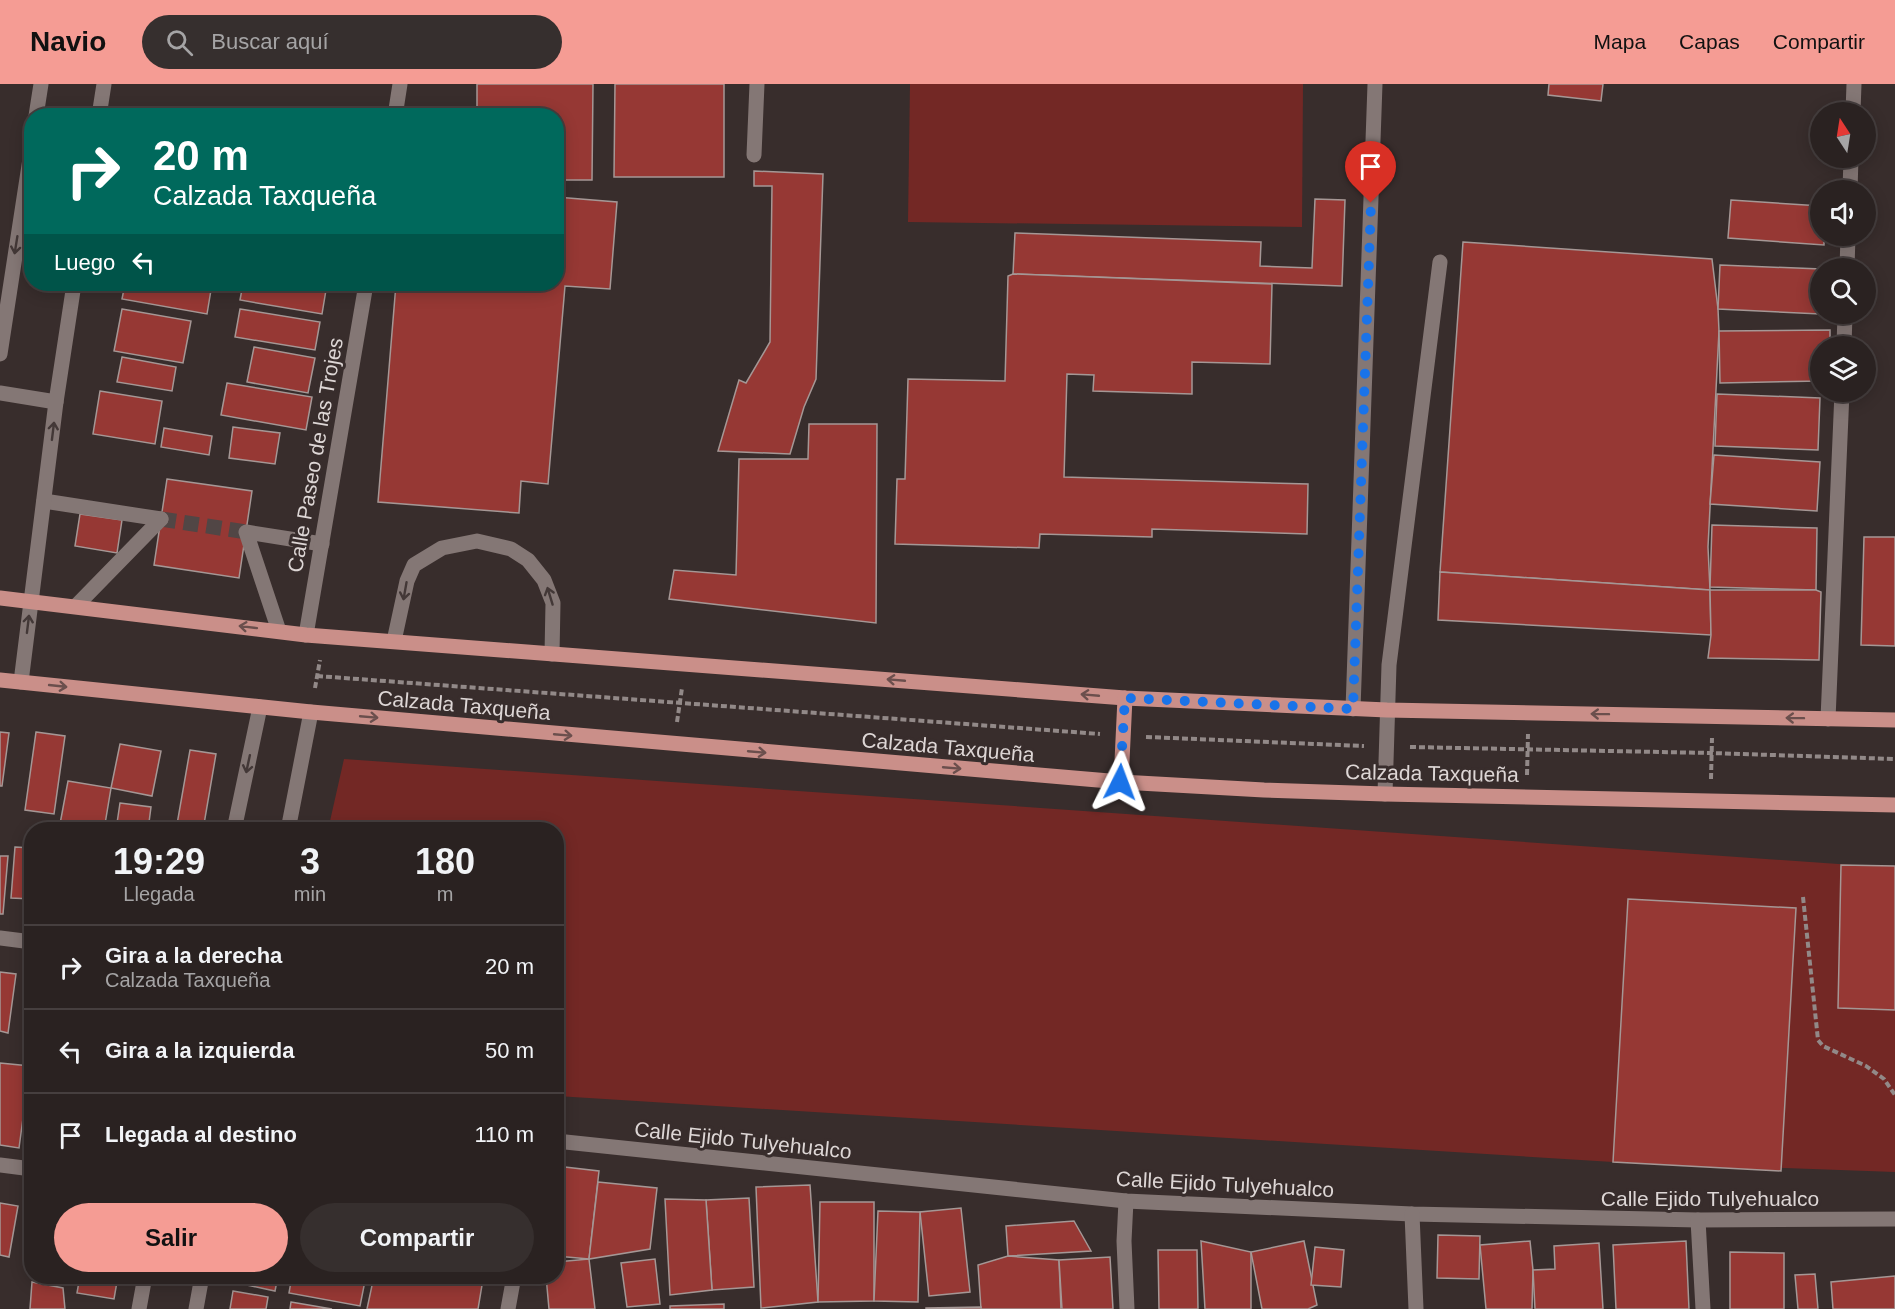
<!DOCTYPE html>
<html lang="es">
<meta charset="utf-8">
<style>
:root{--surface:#2a2221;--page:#362f2e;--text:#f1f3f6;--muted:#a5a4a5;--line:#463f3f;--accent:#f59c94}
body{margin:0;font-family:Arial,sans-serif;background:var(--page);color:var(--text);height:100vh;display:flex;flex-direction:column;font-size:22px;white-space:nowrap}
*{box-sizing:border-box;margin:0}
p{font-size:20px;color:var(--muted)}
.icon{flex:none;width:33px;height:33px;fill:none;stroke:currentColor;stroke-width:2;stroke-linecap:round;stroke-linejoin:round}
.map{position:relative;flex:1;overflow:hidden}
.drawer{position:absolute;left:24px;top:738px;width:540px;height:462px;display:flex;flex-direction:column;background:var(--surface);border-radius:24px;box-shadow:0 3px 15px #0003,0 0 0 2px var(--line)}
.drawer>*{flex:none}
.top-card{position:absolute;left:24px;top:24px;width:540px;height:183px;border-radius:24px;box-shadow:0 3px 15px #0003,0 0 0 2px var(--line);background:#00695c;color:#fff;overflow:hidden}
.needle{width:39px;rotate:348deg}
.controls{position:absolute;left:1810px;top:18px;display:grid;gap:12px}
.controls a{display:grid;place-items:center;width:66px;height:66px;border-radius:50%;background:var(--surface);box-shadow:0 3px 15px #0003,0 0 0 2px var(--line);font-size:30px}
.pin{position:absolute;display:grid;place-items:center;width:51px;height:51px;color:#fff;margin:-62px -26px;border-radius:50% 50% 50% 0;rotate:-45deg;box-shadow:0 0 6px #0007}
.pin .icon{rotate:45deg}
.me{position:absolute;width:66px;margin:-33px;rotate:3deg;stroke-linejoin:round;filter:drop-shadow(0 0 4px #0008)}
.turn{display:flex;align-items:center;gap:21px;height:126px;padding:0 30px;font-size:27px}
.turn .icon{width:78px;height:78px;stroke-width:2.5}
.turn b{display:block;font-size:42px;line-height:51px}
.then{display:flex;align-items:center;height:57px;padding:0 30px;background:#0003;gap:12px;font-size:22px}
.eta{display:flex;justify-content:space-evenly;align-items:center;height:102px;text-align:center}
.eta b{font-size:36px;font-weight:800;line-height:42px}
.cta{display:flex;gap:12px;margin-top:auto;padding:12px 30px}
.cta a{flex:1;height:69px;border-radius:36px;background:var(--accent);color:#111;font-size:24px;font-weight:800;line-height:69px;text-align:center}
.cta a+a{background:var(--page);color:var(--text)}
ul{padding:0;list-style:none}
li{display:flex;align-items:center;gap:18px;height:84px;padding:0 30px;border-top:2px solid var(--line)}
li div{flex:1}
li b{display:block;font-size:22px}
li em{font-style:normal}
header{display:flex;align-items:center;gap:36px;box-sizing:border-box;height:84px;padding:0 30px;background:var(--accent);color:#111}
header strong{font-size:28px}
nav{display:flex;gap:33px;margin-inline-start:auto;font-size:21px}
.search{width:420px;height:54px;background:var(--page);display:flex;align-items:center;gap:15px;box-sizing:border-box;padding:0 21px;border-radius:33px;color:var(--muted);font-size:22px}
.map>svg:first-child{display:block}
</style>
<header>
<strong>Navio</strong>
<div class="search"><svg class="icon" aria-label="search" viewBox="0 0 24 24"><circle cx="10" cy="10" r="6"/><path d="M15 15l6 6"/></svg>Buscar aquí</div>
<nav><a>Mapa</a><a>Capas</a><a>Compartir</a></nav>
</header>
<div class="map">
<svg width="1895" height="1225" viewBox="0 0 1895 1225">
<rect width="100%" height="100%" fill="#382d2c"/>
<g fill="#732825">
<path d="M910,0h393l-1,143 -394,-5z"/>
<path d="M344,675l1551,109v304l-282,-10 -1056,-66 -1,-266h-228z"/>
</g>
<g fill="#963834" stroke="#a59795" stroke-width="1.5">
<path d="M477,0h116l-1,96h-36v-64h-79z"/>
<path d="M615,0h109v93h-110z"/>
<path d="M1549,0h54l-2,17 -53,-6z"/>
<path d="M754,87l69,3 -7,205 -12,28 -14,47 -72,-3 21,-71 7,3 24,-41 2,-156h-18z"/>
<path d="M556,113l61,5 -7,87 -45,-3 -17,198 -27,-3 -2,32 -141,-11 18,-218h160z"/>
<path d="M1315,115l30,1 -3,86 -329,-12 2,-41 246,9 -1,24 52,2z"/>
<path d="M1731,116l90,6v30h3v9l-96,-7z"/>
<path d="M1463,158l249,17 6,50 1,22 -11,216 2,43 -270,-18z"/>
<path d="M1720,181l101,4 -1,45 -102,-5z"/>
<path d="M1013,190l259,10 -2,80 -78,-2v32l-99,-3 1,-16 -27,-1 -3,103 244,7 -1,50 -155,-5v8l-112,-3 -1,14 -144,-4 2,-65h8l3,-100 97,2 3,-105z"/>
<path d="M125,200h87l-5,30 -85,-15z"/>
<path d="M243,200h84l-5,30 -82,-14z"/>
<path d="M122,225l69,12 -8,42 -69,-12z"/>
<path d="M240,225l80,13 -5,28 -80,-13z"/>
<path d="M1830,246v16h-9v35l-101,2 -1,-52z"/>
<path d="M254,263l61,11 -7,35 -61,-11z"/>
<path d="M122,273l54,10 -4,24 -55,-9z"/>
<path d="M227,299l85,14 -6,33 -85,-15z"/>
<path d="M100,307l62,10 -7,43 -62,-10z"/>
<path d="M1717,310l103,4 -2,52 -103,-4z"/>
<path d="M809,340h68l-1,199 -207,-24 5,-29 62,5 3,-116h69z"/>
<path d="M233,343l47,6 -5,31 -46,-6z"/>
<path d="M164,344l48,8 -3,19 -48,-8z"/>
<path d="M1714,371l106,7 -3,49 -107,-7z"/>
<path d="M167,395l85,12 -13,87 -85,-13z"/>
<path d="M80,430l42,6 -5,33 -42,-7z"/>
<path d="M1712,441l105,3 -1,62 -106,-3z"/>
<path d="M1864,453h31v109l-34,-1z"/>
<path d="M1440,488l270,18 1,45 -273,-15z"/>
<path d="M1710,506h106l5,2 -2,68 -111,-2 3,-23z"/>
<path d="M0,648l9,1 -7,53h-2z"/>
<path d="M36,648l29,4 -11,78 -29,-4z"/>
<path d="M120,660l41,7 -9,45 -41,-8z"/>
<path d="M190,666l26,4 -13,76h-27z"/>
<path d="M68,697l43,7 -7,42h-13l-31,-6z"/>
<path d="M120,719l31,4 -3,23h-32z"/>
<path d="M15,763l17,1v51l-21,-1z"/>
<path d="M0,772h8l-5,58h-3z"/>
<path d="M1841,781l54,1v144l-57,-2z"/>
<path d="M1628,815l168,9 -15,263 -168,-9z"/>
<path d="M0,888l16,2 -8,59 -8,-2z"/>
<path d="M0,979l30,3 -11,82 -19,-3z"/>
<path d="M32,1008v57l-8,-1z"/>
<path d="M556,1082l43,5 -10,88 -33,-3z"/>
<path d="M598,1098l59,6 -7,61 -61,10z"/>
<path d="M810,1101l8,117 -57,6 -5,-121z"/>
<path d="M749,1114l5,89 -42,3 -6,-90z"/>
<path d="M665,1115l41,1 6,90 -42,5z"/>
<path d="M820,1118h54v99l-56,1z"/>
<path d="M0,1119l18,3 -9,51 -9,-2z"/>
<path d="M961,1124l9,84 -41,4 -9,-84z"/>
<path d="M878,1127l42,1 -2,90 -44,-1z"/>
<path d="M1074,1137l17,30 -83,5 -2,-30z"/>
<path d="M1438,1151l42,1 -1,43 -42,-1z"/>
<path d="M1201,1157l50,11v57h-46z"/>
<path d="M1304,1157l13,64 -9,4h-46l-11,-57z"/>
<path d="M1530,1157l3,29 -1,39h-46l-6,-64z"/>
<path d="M1686,1157l3,68h-73l-3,-64z"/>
<path d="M1599,1159l4,66h-68l-2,-39 22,-1 -1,-23z"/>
<path d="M1315,1163l29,3 -3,37 -30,-2z"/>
<path d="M1158,1166h39l1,59h-39z"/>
<path d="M1730,1168l54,1v56h-54z"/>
<path d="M1008,1172l51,4 2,49h-80l-3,-44z"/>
<path d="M1110,1173l3,52h-51l-3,-49z"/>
<path d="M589,1175l6,50h-46l-3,-33h10v-14z"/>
<path d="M655,1175l5,45 -33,3 -6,-44z"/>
<path d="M1815,1190l3,35h-20l-3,-34z"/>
<path d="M80,1192h38l-4,23 -37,-6z"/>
<path d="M238,1192h40l-3,15 -38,-8z"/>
<path d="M292,1192h74l-6,30 -71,-13z"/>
<path d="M374,1192h58l50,9 -4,24h-111z"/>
<path d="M1895,1192v33h-62l-2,-27z"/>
<path d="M32,1198l31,6 2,21h-35z"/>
<path d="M233,1207l35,6 -2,12h-36z"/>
<path d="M291,1218l41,7h-42z"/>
<path d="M724,1220v5h-54v-3z"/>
<path d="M981,1223v2h-55v-1z"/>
</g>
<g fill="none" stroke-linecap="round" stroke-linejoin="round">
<path stroke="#514645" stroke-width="15" stroke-dasharray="15 8" stroke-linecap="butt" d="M161,435l85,13"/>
<g stroke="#928988" stroke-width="4" stroke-dasharray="6 3" stroke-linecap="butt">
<path d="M317,592l783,58"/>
<path d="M315,604l5,-28"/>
<path d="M677,638l5,-34"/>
<path d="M1146,653l218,9"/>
<path d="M1410,663l301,6 184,6"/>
<path d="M1527,691l1,-41"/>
<path d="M1711,695l1,-41"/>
<path d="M1803,813l15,143 5,6 43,20 18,13 11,16"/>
</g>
<g stroke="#847775" stroke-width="15">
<path d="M1853,28l1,-28"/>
<path d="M36,32l5,-32"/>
<path d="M99,32l5,-32"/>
<path d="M395,32l5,-32"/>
<path d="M754,71l3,-71"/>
<path d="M1850,106l1,-32"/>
<path d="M1847,184l1,-32"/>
<path d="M1844,262l1,-32"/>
<path d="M0,270l32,-208"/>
<path d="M0,309l56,9"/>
<path d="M44,417l117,18"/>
<path d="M76,522l85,-87"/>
<path d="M279,547l-33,-99 76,12"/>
<path d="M306,551l60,-351"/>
<path d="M394,557l13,-60 7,-16 28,-17 35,-7 34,8 17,11 16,20 9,23 -1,51"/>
<path d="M21,598l35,-280 18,-118"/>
<path d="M1353,625l22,-625"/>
<path d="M1828,635l14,-327"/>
<path d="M1385,710l4,-129 51,-403"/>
<path d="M234,746l26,-123"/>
<path d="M288,746l23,-118"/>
<path d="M0,854l32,4"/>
<path d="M556,1057l570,60 286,13 286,6 197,-1"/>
<path d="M0,1081l32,4"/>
<path d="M1126,1117l-2,40 3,68"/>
<path d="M1412,1130l4,95"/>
<path d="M1698,1136l5,89"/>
<path d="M139,1225l6,-33"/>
<path d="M196,1225l6,-33"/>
<path d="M508,1225l6,-33"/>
</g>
<g stroke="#ca8f89" stroke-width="15">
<path d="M0,514l306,37 819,63 262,12 508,10"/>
<path d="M0,596l311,32 810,70 143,8 121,4 510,11"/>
<path d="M1121,698l4,-84"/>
</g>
</g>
<defs><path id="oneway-shaft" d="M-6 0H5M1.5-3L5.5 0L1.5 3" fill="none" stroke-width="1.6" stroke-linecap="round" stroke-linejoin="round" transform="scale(1.5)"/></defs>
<g stroke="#433837">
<use href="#oneway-shaft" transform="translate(16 161) rotate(99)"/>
<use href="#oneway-shaft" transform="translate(53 347) rotate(-83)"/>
<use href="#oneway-shaft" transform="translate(405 507) rotate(100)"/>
<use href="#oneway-shaft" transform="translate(550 512) rotate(-107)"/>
<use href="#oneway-shaft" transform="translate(28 540) rotate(-83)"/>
<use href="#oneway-shaft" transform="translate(248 680) rotate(102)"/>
</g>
<g stroke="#6b4f4d">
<use href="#oneway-shaft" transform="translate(248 543) rotate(-173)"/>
<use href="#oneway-shaft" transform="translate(896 596) rotate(-175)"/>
<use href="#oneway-shaft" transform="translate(58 602) rotate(6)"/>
<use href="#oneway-shaft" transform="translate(1090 611) rotate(-175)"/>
<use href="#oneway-shaft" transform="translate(1600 630) rotate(-179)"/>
<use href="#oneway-shaft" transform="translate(369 633) rotate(5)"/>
<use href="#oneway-shaft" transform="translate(1795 634) rotate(-179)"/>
<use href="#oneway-shaft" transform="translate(563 651) rotate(5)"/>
<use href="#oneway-shaft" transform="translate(757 668) rotate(5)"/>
<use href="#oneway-shaft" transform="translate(952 684) rotate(5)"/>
</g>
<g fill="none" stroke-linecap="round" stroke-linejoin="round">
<path stroke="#1a73e8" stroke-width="10" stroke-dasharray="0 18" d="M1120,698l5,-84 228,11 18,-506"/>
</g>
<g text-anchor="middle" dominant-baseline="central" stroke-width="6" stroke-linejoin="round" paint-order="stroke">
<g font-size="21" fill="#ddd6d5" stroke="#382d2c">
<text transform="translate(315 371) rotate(-80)">Calle Paseo de las Trojes</text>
<text transform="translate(464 621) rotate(5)">Calzada Taxqueña</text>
<text transform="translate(948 663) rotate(5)">Calzada Taxqueña</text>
<text transform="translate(1432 689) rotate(1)">Calzada Taxqueña</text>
<text transform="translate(743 1056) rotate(6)">Calle Ejido Tulyehualco</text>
<text transform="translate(1225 1100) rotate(3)">Calle Ejido Tulyehualco</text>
<text x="1710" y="1114">Calle Ejido Tulyehualco</text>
</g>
</g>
</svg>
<div class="controls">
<a><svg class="needle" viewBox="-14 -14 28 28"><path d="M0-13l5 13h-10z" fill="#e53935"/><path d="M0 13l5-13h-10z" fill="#a5a4a5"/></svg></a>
<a><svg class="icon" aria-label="sound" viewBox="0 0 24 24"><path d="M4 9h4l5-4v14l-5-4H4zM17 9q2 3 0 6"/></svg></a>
<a><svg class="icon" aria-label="search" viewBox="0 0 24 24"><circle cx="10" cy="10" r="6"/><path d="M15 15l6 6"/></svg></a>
<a><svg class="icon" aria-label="layers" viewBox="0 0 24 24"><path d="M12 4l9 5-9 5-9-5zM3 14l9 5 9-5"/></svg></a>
</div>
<div class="pin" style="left:1371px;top:119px;background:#d93025"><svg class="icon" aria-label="arrive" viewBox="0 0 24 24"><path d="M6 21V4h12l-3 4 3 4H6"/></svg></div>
<svg class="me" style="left:1120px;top:698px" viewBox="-20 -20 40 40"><path d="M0-17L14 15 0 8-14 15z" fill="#1a73e8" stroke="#fff" stroke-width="4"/></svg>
<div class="top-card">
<div class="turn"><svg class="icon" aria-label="right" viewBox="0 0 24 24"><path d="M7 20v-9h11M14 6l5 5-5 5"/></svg><div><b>20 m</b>Calzada Taxqueña</div></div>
<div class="then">Luego<svg class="icon" aria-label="left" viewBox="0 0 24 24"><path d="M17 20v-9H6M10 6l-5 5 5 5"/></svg></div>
</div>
<section class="drawer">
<div class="eta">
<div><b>19:29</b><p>Llegada</p></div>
<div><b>3</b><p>min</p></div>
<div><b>180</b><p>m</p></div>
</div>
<ul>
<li><svg class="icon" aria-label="right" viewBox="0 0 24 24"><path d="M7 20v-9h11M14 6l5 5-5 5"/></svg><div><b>Gira a la derecha</b><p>Calzada Taxqueña</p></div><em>20 m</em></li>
<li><svg class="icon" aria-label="left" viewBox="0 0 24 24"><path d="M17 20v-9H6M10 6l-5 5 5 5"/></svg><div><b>Gira a la izquierda</b></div><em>50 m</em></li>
<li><svg class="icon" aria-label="arrive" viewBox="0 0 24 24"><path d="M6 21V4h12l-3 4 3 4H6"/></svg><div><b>Llegada al destino</b></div><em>110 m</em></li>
</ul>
<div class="cta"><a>Salir</a><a>Compartir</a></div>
</section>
</div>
